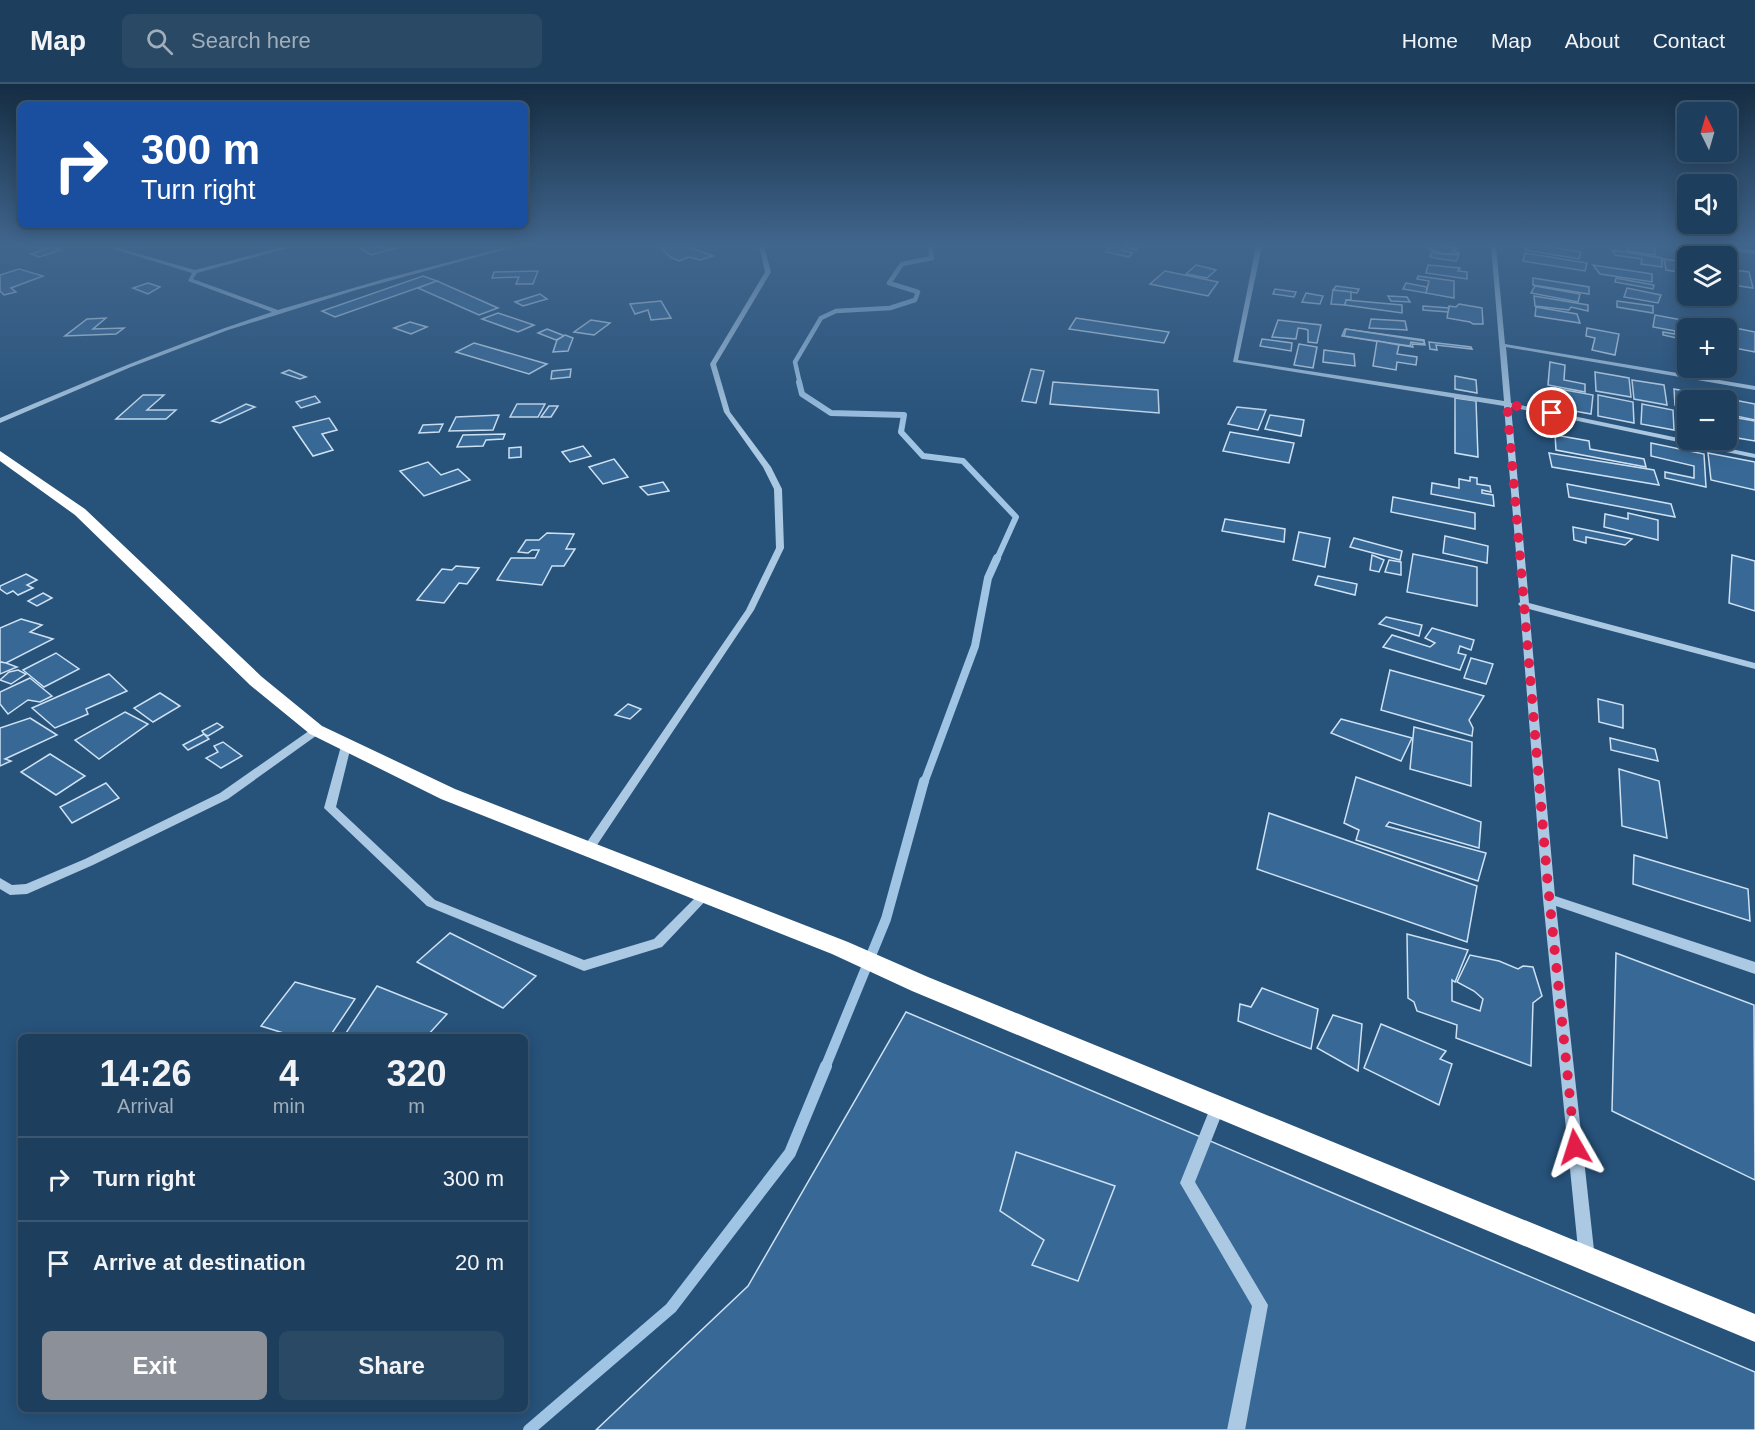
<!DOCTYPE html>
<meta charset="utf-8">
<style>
:root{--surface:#1d3e5c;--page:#2a4965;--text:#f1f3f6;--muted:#a0aebb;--line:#3b5772;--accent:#8c9099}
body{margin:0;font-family:Helvetica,sans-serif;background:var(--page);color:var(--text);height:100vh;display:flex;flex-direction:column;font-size:22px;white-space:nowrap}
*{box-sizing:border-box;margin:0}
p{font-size:20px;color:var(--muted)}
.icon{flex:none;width:33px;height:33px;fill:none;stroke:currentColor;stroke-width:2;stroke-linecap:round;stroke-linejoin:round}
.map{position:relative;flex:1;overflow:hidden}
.side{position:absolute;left:18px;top:950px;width:510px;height:378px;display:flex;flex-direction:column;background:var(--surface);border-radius:9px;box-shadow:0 3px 15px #0003,0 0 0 2px var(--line)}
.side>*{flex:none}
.guide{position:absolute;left:18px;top:18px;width:510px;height:126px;border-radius:9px;box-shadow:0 3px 15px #0003,0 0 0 2px var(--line);background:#1a4fa0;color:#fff;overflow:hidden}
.needle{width:39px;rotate:355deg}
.buttons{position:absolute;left:1677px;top:18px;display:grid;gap:12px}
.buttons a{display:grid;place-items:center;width:60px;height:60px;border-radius:9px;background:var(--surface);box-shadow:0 3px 15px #0003,0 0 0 2px var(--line);font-size:30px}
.pin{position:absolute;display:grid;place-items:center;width:51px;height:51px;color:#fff;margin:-26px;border:3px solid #fff;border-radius:50%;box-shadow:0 2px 6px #0007}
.me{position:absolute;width:66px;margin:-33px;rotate:354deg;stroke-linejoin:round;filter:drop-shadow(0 0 4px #0008)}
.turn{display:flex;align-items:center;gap:21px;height:126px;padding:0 24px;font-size:27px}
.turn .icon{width:78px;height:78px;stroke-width:2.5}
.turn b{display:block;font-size:42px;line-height:51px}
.eta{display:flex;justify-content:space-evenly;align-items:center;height:102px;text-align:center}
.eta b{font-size:36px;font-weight:700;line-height:42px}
.action{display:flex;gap:12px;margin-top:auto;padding:12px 24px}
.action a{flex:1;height:69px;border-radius:9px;background:var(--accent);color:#fff;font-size:24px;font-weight:700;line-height:69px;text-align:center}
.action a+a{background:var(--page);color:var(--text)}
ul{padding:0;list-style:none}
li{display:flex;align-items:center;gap:18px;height:84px;padding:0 24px;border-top:2px solid var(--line)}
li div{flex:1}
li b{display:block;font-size:22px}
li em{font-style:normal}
header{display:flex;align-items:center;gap:36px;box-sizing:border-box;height:84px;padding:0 30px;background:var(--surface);border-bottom:2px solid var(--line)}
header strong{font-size:28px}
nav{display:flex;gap:33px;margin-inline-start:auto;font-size:21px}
.search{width:420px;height:54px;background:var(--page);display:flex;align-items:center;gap:15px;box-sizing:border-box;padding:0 21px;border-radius:9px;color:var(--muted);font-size:22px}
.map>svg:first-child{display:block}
</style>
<header>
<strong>Map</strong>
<div class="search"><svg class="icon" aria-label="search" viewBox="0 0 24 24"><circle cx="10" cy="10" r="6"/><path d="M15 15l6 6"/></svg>Search here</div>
<nav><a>Home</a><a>Map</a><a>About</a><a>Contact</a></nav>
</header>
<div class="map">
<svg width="1755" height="1346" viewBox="0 0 1755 1346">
<rect width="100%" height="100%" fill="#27527a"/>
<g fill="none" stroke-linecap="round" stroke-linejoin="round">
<path stroke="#9fc4e4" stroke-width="4.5" d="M800,300l-5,-22 26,-44 15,-7 54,-3 25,-8 3,-8 -29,-9 13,-19 30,-6 -2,-12"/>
<path stroke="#9fc4e4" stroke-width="6" d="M799,298l3,12 29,19 73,2 -3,17 22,24 40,5 53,56 -19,42"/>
<path stroke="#9fc4e4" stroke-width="8" d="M924,699l51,-137 13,-68 9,-20"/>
<path stroke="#9fc4e4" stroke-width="10" d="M825,984l61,-149 38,-138"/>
<path stroke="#9fc4e4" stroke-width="12" d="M529,1346l142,-122 119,-155 36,-87"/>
</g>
<g fill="#386996" stroke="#cde1f3" stroke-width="1.5">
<path d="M371,162l4,2 10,-2h19l-33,9 -10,-6z"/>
<path d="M659,162h26l28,10 -13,4 -11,-3 -10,4 -9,-4z"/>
<path d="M1112,162h27l-2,4 -11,-3 -5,3 12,3 -4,4 -23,-5z"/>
<path d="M1434,162l24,2 -6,2 8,3 -17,1 -14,-5v-2z"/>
<path d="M1527,162h16l38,6 -2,7 -54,-9z"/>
<path d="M1628,162h27v9l-28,-4z"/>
<path d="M51,163l10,3 -22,7 -8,-3z"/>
<path d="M1689,163l26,4 -1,5h-25z"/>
<path d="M1612,166l50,8v9l-21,-3 1,-5 -27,-4z"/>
<path d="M1432,168l7,2 20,1 -3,6 -16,-2 -10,-2z"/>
<path d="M1525,169l62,10 -2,8 -62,-10z"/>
<path d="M1664,175l20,3 1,11 -19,-3z"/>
<path d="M1196,181l20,5 -9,8 -21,-4z"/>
<path d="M1428,181l32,3 -2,3 9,1v7l-41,-6z"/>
<path d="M1593,181l59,9v8l-52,-8z"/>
<path d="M19,185l24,7 -32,12 5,4 -12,3 -4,-4v-16z"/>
<path d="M1726,185l23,3 4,16 -27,-4z"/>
<path d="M538,187l-5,13h-17l3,-7 -27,1 2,-6z"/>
<path d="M1165,187l53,11 -10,14 -58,-12z"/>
<path d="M423,192l14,5 -102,36 -13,-6z"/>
<path d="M1418,192l36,5v17l-28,-5 3,-12 -12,-2z"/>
<path d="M1533,194l56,9v7l-56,-9z"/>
<path d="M1616,194l38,7 -1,4 -38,-7z"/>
<path d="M437,197l61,27 -19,7 -61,-27z"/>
<path d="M148,199l12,4 -12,7 -15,-6z"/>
<path d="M1406,199l21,4 -1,6 -23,-4z"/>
<path d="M1336,202l23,3 -2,4 -24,-3z"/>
<path d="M1535,202l45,8 -2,8 -47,-9z"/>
<path d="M1627,204l34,7 -3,8 -34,-6z"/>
<path d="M1275,205l21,3 -2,5 -21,-3z"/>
<path d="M1333,206l18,2v8h-5l-1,5 -14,-1z"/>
<path d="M1306,209l17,3 -3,8 -18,-2z"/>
<path d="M540,210l7,5 -24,7 -8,-4z"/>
<path d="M1388,212l19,1 3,5 -19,-1z"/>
<path d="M1534,212l54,9v6l-17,-4 -2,3 -34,-4z"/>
<path d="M1346,216l56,5v8l-57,-8z"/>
<path d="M661,217l10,17 -20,2 -3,-10 -13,4 -5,-10z"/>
<path d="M1617,217l36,5v7l-36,-6z"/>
<path d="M1459,220l23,4 1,16h-10l-3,-2 -23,-4 2,-12 7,1z"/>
<path d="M1423,222l26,2 -1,4 -25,-2z"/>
<path d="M1536,223l41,7 3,9 -45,-7z"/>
<path d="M498,229l36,12 -16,7 -36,-13z"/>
<path d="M1655,231l33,6 -2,19 -23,-5v-3l12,2v-3l-22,-4z"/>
<path d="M106,234l-13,11 31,-1 -8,6 -51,2 22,-17z"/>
<path d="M1076,234l93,14 -5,11 -95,-14z"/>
<path d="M1371,235l34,2 2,9 -38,-2z"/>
<path d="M591,236l19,3 -16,12 -20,-3z"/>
<path d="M1278,236l43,5 -4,18 -9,-1v-12l-3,-1 -7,-1 -2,11 -24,-2z"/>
<path d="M410,238l17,5 -16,7 -17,-6z"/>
<path d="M1587,244l32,6 -4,21 -23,-5 3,-12 -9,-2z"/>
<path d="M1735,244l20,4v20l-21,-4z"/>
<path d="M547,245l18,7 -9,4 -18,-7z"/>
<path d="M1345,245l79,11 1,5 -13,-1 1,3 -71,-11z"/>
<path d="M1346,245l78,12v3l-13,-2 -1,4 -66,-10z"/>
<path d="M565,251l8,3 -5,13 -15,1 4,-12z"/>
<path d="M1262,255l30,4 -1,8 -31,-5z"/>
<path d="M1377,257l22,4 -2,9 20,3 -1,8 -19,-3 -1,8 -23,-4z"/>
<path d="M1429,258l42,5 1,2 -36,-4 1,5 -7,-1z"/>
<path d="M474,259l73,21 -18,10 -73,-22z"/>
<path d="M1299,260l18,3 -4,21 -19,-3z"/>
<path d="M1324,266l30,4 1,12 -32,-4z"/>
<path d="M1726,277h4l-1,13 -30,-6h27z"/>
<path d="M1550,278l15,3 -1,15 21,4v8l-37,-7z"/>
<path d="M571,285l-1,8 -19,2 1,-8z"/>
<path d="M1031,285l13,2 -8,32 -14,-2z"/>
<path d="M289,286l17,7 -6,2 -18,-6z"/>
<path d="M1595,288l34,6 2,19 -35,-6z"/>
<path d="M1455,292l21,4 1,13 -22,-4z"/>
<path d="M1632,296l32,5 3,20 -33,-6z"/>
<path d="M1053,298l105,8 1,23 -109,-9z"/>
<path d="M1554,304l39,7 -2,19 -39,-7z"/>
<path d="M1674,305l33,6 1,5h-20v7l-13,-2z"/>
<path d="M143,311h21l-17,15h29l-10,9h-50z"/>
<path d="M1598,311l35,7 1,21 -36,-7z"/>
<path d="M315,312l5,6 -19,6 -5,-6z"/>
<path d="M1455,314l21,3 2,56 -23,-4z"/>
<path d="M1729,315l26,5v16l-24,-5z"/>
<path d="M246,320l9,3 -35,16 -8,-2z"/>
<path d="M517,320h28l-7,13h-28z"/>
<path d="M1642,320l31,6 1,20 -33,-6z"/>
<path d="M549,322h9l-7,11h-10z"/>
<path d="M1237,323l29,3 -8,20 -30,-6z"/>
<path d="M1679,323l9,2v20l-8,-2z"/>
<path d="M499,331l-6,15 -44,1 7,-14z"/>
<path d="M1270,331l34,5 -3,16 -36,-7z"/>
<path d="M1726,332l29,5v20l-29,-5z"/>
<path d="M329,334l8,12 -15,4 11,16 -20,6 -20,-29z"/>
<path d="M443,340l-4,8 -20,1 4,-8z"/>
<path d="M1230,348l64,11 -5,20 -66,-12z"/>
<path d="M505,350l-2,5 -17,1 -3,6 -26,1 6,-12z"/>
<path d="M1555,351l34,6 1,8 54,10 2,8 -90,-17z"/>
<path d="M1651,359l53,11 2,33 -41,-9v-6l29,6v-12l-43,-10z"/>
<path d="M583,362l8,10 -21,6 -8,-10z"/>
<path d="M521,363v10l-12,1v-10z"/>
<path d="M1549,369l105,17 5,15 -107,-18z"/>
<path d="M1708,369l47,9v28l-44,-10z"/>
<path d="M614,375l14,18 -25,7 -14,-17z"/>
<path d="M428,378l13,13 17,-6 12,11 -46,16 -24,-25z"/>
<path d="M1470,393l7,1v6l13,2 1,6 -9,-2v3l11,2 1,11 -63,-12 1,-11 27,5v-9l11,2z"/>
<path d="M663,398l6,9 -21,4 -8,-8z"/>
<path d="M1567,400l104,20 4,13 -106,-20z"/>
<path d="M1393,413l82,16v16l-84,-17z"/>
<path d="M1628,429l30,7v20l-54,-13 1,-13 23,5z"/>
<path d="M1225,435l60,10 -1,13 -62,-11z"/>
<path d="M1573,443l59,12 -7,6 -39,-8v6l-12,-3z"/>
<path d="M1299,448l31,6 -5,29 -32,-7z"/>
<path d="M547,449l27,1 -8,15h9l-11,17h-12l-10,19 -45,-5 14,-22h24l4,-8h-7l-4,3 -10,-1 8,-12h13z"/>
<path d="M1445,452l43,10 -1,17 -44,-10z"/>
<path d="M1354,454l48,13 -2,9 -50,-13z"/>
<path d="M1413,470l64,13v39l-70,-14z"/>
<path d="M1372,471l12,5 -5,12 -9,-2z"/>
<path d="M1732,471l23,6v50l-26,-8z"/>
<path d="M1389,476l12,2v13l-16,-3z"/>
<path d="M456,482l23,2 -12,16 -8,-1 -15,20 -27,-3 25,-31 10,1z"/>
<path d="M26,490l11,6 -10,5 6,3 -15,7 -5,-4 -6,3 -7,-5v-3z"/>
<path d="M1318,492l39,8 -2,11 -40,-10z"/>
<path d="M43,509l9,5 -15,8 -9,-5z"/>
<path d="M1386,533l36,8 -3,11 -40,-12z"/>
<path d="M21,535l21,6 -12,7 23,7 -47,24 -6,-1v-34z"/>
<path d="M1432,544l42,12 -3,10 -11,-4 -2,7 8,2 -6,15 -77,-23 9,-12 38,12 5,-4 -10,-5z"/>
<path d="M56,569l23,16 -35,18 -21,-17z"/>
<path d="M1471,574l22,6 -7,20 -22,-6z"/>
<path d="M0,578l6,1 11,4 -17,7z"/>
<path d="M18,586l8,4 -15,10 -11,-4 9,-8z"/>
<path d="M1390,586l94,26 -15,24 4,8 -1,8 -91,-26z"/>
<path d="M109,590l18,17 -41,18 2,5 -33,14 -23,-20z"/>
<path d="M30,594l22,18 -12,6 -12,-2 -20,14 -8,-10v-12z"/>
<path d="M160,609l20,13 -27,16 -19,-14z"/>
<path d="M1598,615l25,6v23l-24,-6z"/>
<path d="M628,620l13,5 -11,10 -15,-4z"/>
<path d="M125,628l23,12 -49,35 -24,-19z"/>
<path d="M30,634l27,17 -52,24 6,2 -11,5v-38z"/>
<path d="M1341,635l71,19 -11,23 -70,-28z"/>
<path d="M217,639l6,4 -15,9 -4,-2 -2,-3z"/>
<path d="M1414,643l58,15 -1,44 -61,-17z"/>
<path d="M204,650l5,5 -21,11 -5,-5z"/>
<path d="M1610,654l45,11 3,12 -47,-11z"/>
<path d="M223,658l19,14 -21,12 -15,-10 12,-6 -4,-6z"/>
<path d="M50,670l35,22 -29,19 -35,-23z"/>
<path d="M1619,685l40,12 8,57 -45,-12z"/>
<path d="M1356,693l125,45 -2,26 -90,-26 -3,4 100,27 -8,28 -122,-41 3,-10 -15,-7z"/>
<path d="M106,699l13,15 -47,25 -12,-16z"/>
<path d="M1269,729l208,73 -10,56 -210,-73z"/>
<path d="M1634,771l114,34 2,32 -117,-37z"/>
<path d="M450,849l86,43 -33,32 -86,-46z"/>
<path d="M1407,850l61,16 -13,32 -3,-2v21l28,10 3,-12 -9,-8 -17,-9 13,-27 29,6 19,8 5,-3 10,1 9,29 -9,7 -2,63 -75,-28 1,-13 -40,-14 -3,-9 -6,-4z"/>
<path d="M1616,869l138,52 1,175 -143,-69z"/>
<path d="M295,898l60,17 -25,37h-37l-32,-10z"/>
<path d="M377,902l70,28 -20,22h-83z"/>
<path d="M1262,904l56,21 -7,40 -73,-28 2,-17 11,3z"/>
<path d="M906,928l849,360v58h-1159l152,-144z"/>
<path d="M1333,931l29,9 -4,47 -41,-23z"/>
<path d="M1381,940l65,27 -6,8 12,5 -13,41 -75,-37z"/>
<path d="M1016,1068l99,34 -37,95 -46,-16 12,-25 -44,-29z"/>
</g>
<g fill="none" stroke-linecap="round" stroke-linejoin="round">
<g fill="#abc9e3" fill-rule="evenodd">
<path d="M104,162h7l84,24 91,-24h6v1l-95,26 -4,6 85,31 106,-31 126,-33h7l-161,44 -128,40 -97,37 -131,56v-5c90,-38 179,-76 272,-106l-84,-31 4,-8z"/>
<path d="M759,162h5l7,26 -55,92 14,48 41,55 11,22 2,59 -30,62 -161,241 -4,1 -4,-1 -2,-3 2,-3 161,-235 30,-62 -2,-59 -11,-22 -39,-55 -14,-48 55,-92z"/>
<path d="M1256,162h6l-24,114 266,41 -13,-155h5l9,98 250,42v4l-249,-43 5,56 244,51v4l-244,-51 18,196 226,60v6l-226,-60 26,287 200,66v12l-199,-68 39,353 -2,6 -6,2 -6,-2 -2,-6 -36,-360 -23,-293 -2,-2 2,-2 -16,-196 -271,-44z"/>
<path d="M1706,162h11l38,4v4z"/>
<path d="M316,642l4,1 1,3 -1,3 -92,66 -135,66 -66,29 -17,1 -10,-6v-11l12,7 14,-1 59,-25 135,-66z"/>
<path d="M346,658l5,4 -15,61 99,93 149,60 70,-21 47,-47 4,-2 4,2 2,3 -49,52 -78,24 -157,-65 -103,-98 17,-62z"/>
<path d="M1218,1015l5,2 2,5 -30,76 73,123 -23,125h-18l25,-124 -72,-123 33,-82z"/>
</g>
<path fill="#fff" fill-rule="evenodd" d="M0,367l85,58 177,168 60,49 133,63 393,153 80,35 827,337v28l-843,-351 -80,-37 -391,-155 -131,-65 -60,-49 -175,-170 -75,-54z"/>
</g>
<linearGradient id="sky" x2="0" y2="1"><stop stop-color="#152d43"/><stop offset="0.46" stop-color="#41668d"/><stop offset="1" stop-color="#41668d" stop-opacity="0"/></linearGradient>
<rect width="1755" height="350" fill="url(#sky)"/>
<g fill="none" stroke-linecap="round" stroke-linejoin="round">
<path stroke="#e11d48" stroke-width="10" stroke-dasharray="0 18" d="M1552,329l-45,-9 40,472 28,271"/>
</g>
</svg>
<div class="buttons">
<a><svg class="needle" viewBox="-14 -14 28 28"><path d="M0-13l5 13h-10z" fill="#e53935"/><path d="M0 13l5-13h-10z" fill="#a0aebb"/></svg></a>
<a><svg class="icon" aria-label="sound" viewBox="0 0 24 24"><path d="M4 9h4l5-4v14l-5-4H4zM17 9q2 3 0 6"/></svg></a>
<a><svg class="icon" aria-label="layers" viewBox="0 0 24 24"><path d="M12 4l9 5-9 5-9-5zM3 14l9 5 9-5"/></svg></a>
<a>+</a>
<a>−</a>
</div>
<div class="pin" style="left:1552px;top:329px;background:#d93025"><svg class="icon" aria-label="arrive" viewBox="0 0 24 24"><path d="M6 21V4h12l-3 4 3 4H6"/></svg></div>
<svg class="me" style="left:1575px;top:1063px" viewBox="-20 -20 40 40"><path d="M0-17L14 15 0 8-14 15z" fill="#e11d48" stroke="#fff" stroke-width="4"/></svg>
<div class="guide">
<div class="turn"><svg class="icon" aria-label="right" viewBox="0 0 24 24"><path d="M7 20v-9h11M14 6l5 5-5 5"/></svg><div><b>300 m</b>Turn right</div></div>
</div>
<section class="side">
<div class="eta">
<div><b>14:26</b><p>Arrival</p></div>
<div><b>4</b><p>min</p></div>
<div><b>320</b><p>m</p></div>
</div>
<ul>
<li><svg class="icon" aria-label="right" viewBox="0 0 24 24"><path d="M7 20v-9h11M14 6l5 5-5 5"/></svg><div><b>Turn right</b></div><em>300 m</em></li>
<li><svg class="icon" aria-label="arrive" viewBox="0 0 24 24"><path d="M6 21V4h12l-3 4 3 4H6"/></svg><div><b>Arrive at destination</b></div><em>20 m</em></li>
</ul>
<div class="action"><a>Exit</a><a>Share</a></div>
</section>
</div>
